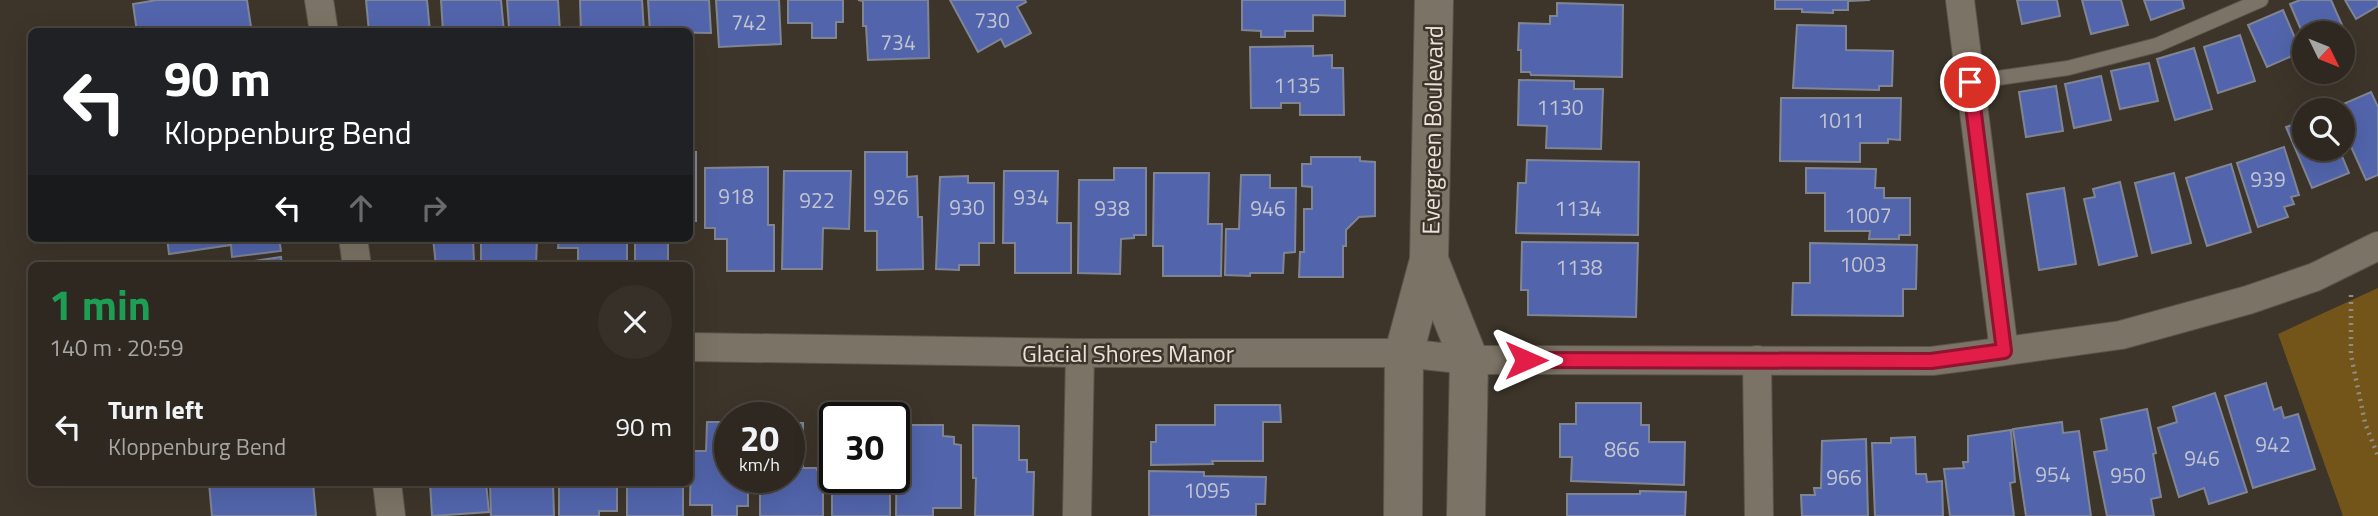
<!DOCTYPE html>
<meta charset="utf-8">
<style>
:root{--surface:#2e2820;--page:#363029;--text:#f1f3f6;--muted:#a7a6a5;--line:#49443e}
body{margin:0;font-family:"Titillium Web",sans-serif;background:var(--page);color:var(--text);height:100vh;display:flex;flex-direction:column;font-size:26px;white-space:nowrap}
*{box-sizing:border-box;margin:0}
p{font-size:23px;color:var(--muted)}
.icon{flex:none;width:38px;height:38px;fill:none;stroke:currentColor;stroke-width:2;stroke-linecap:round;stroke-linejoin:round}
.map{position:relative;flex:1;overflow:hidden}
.drawer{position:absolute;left:28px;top:262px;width:665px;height:224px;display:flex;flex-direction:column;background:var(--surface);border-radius:10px;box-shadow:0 7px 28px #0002,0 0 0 2px var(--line)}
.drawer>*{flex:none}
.banner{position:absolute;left:28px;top:28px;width:665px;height:214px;border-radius:10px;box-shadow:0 7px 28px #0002,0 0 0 2px var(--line);background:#202124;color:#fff;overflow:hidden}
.needle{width:46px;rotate:133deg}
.tools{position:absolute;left:2292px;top:21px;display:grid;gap:14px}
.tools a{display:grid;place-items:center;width:63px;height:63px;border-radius:50%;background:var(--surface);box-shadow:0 7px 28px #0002,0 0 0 2px var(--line);font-size:35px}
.speed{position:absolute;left:714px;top:402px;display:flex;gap:14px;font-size:35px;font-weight:700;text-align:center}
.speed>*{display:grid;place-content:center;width:91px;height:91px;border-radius:50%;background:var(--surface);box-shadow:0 7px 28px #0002,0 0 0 2px var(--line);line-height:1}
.speed small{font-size:18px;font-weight:400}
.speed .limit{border:4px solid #111;border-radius:10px;background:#fff;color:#111}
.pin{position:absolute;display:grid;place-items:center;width:60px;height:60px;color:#fff;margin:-30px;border:4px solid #fff;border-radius:50%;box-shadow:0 2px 7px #0007}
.me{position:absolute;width:77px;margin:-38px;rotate:90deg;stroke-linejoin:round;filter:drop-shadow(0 0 5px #0008)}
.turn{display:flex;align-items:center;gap:24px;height:147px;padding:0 21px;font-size:32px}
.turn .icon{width:91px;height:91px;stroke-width:2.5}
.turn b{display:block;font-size:49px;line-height:60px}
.lanes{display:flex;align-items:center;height:66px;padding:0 21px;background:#0003;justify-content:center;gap:35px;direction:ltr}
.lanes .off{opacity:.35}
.round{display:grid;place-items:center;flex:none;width:74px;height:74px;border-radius:37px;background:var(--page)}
.headline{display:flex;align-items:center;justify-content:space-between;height:119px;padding:0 21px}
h1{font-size:42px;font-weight:700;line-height:52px;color:#1e9e55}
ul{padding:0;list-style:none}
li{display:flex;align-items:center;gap:21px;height:91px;padding:0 21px}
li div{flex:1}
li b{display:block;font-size:26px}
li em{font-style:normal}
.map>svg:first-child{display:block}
</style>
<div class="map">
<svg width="2378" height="516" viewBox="0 0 2378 516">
<rect width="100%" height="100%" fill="#3d352a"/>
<path fill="#735419" d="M2378,288v228h-35l-65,-182z"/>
<g fill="#5265ac" stroke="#808594" stroke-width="2">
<path d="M157,0h90l4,27 -29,5h-85l-4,-28z"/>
<path d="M366,0h61l3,32h-61z"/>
<path d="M441,0h60l3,32h-61z"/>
<path d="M507,0h51l2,32h-47v-4h-4z"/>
<path d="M580,0h62l2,32h-63z"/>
<path d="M648,0h61l2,33 -61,-1z"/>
<path d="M716,0h63l2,44 -62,3z"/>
<path d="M788,0h55v22h-7v16h-24v-15h-24z"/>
<path d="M858,0h70l1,58 -61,2 -2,-34h-3v-25z"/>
<path d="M950,0h75l1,2 -9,5 14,26 -26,14 -4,-8 -23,13z"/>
<path d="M1242,0h103v16l-32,-1v16h-28v6h-24v-6l-19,-1z"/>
<path d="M1775,0h95l-22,1v9h-15v3l-31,-1v-3h-27z"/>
<path d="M2017,0h40l3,16 -38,8z"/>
<path d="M2082,0h39l7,25 -37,9z"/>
<path d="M2144,0h38l2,8 -33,12z"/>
<path d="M2300,0h31l15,34 -41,-1v6l-15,-35z"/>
<path d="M2345,0h33v6l-22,13z"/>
<path d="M1557,3l66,2 -1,72 -91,-2 -1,-3h-9v-22h-3l1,-27 31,1v-8h7z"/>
<path d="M2283,10l18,42 -34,15 -19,-42z"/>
<path d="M1797,25l49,1v24l47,1 -1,35h-13v4l-86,-2z"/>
<path d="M2240,35l15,46 -37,12 -14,-46z"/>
<path d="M1313,46v10l19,-1v13h11l1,47h-44v-12h-19v5h-30l-1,-61z"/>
<path d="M2194,48l18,61 -37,11 -18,-61z"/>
<path d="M2149,63l9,38 -38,8 -9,-38z"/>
<path d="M2101,76l10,44 -37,8 -9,-44z"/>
<path d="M1519,80l55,1v8h29l-2,60 -55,-1 1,-22 -29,-1z"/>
<path d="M2056,86l7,45 -37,6 -7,-45z"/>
<path d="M2371,92l7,15v68l-12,5 -23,-51v-19h-8l-1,-2z"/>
<path d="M1781,98h120l-1,42 -12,-1v4h-28v19l-80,-1z"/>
<path d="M2305,120v29h34l10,24 -37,15 -26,-61z"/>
<path d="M2284,147l15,48 -8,2 3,7 -10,3 4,10 -30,10 -21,-64z"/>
<rect x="690" y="152" width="6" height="69"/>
<path d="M865,152h42v25l10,-1 1,41h4l1,52 -46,1v-39h-12z"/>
<path d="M1311,157h49v4l15,1v54l-16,1 -13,13v16h-3v31h-44l1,-25h4v-43h8v-22l-10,-1v-22h9z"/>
<path d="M1527,160l112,2 -1,73 -122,-2 2,-50h8z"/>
<path d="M2231,164l20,68 -44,14 -21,-68z"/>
<path d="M768,167v58h6v46h-47v-32h-12v-11h-10v-60z"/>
<path d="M1114,168h32v67h-12v3l-13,1 -1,35 -42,-1 1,-93h35z"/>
<path d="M1806,168l70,1 -1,19h9v10h26v37h-11v4h-30l1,-8h-45v-38h-19z"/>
<path d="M784,171h67l-2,58 -26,-1 -1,41h-40z"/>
<path d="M1004,171h54l-1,52h14v50h-56v-30h-12z"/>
<path d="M1154,173h55l-1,51h14l-1,52h-58v-30h-10z"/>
<path d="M2174,173l17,70 -39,10 -17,-70z"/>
<path d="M1241,175h29v13h26l-1,64 -11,1 -1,20h-33v3l-25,-1 1,-46h13z"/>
<path d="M968,176v7h26v60h-15v22h-20v5l-23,-1 4,-92z"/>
<path d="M2120,182l17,74 -38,9 -15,-66 11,-2 -2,-8z"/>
<path d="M2064,188l12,76 -37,6 -12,-76z"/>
<path d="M167,238h112l2,13 -49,6 -1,-12 -62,9z"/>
<path d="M433,238h40l1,24 -38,4z"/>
<path d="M481,238h56l-1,28 -55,-2z"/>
<path d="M559,238h68v28h-49v-18h-20z"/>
<rect x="635" y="238" width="33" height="26"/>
<path d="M1522,242l116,1 -2,74 -108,-2v-25h-7z"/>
<path d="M1810,243l107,2 -1,44h-13v27l-111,-1 1,-32h17z"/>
<path d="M281,257l1,9h-42v-3z"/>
<path d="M2266,383l8,27 7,-3 3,11 14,-4 17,55 -62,19 -28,-92z"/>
<path d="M2215,393l32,99 -38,12 -5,-16 -25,9 -21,-69 19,-6 -4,-15z"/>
<path d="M1576,403h65v22h8v17h36l-1,43 -113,-4 1,-24h-12v-33h16z"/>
<path d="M1215,405h65l1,17h-18v39h-51l1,3 -62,1v-23h5v-17h59z"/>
<path d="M2147,409l9,44 -3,1 8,43 -10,2 3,17h-47l-13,-64 13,-2 -6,-31z"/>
<path d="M707,422h23v56h18v28h-11v10h-25v-11h-22l1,-54h15z"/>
<path d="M2062,422l1,11 16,-2 12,85h-65l-13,-87z"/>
<path d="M789,423h14v45h14v2h6v46h-63v-38h29z"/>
<path d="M829,424l6,1v53h55v38h-58v-39h-4z"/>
<path d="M897,425h46v11l11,1v7l7,1v63h-28v8h-37z"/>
<path d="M973,425l46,1v34h8v12h7l-1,44h-58l1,-38h-3z"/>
<path d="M2011,430l4,52 -5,1 4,33h-64l-6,-47 20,-1 -1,-6h5v-26z"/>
<path d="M1915,437l1,37h10l1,8 15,-1 1,35h-68l-3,-73h19v-5z"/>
<path d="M1866,439l2,77h-66l-1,-21h14l-1,-7h7l1,-47z"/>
<path d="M1149,471l55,1v4l62,1 -1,27h-9v12h-107z"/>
<path d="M209,483h104l3,33h-104z"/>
<path d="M430,483h56l3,29 -57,4z"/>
<path d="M490,483h63l1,33h-63z"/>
<path d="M559,483h58v28h-18v5h-40z"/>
<rect x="627" y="483" width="56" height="33"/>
<path d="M1640,491l46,1 -1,24h-118v-22h73z"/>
</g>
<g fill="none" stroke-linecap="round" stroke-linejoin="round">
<defs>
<path id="lane" d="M1970,82l98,-14 89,-23 104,-45"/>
<g id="street">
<path d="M319,0l5,32"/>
<path d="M1960,0l44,351"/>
<path d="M353,238l4,28"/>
<path d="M690,347l390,6h324l65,7 463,1 31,-4 158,-22 127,-35 67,-23 63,-31"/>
<path d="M1757,360l2,156"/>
<path d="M387,483l4,33"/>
<path d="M1077,516l3,-163"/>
</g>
<g id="secondary">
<path d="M1429,260l40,100 -3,156"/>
<path d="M1403,516l1,-163 25,-93 5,-260"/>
</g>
</defs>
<use href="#lane" stroke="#5b544b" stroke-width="16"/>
<use href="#street" stroke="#5b544b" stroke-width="30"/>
<use href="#secondary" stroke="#5b544b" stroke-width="40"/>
<path stroke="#928c83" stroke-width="4.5" stroke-dasharray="2 5" stroke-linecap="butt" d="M2351,295v60l14,68 13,33"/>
<use href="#lane" stroke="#7b7365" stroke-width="14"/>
<use href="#street" stroke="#7b7365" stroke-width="28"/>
<use href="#secondary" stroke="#7b7365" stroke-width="38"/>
</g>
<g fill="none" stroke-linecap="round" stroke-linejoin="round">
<defs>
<path id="route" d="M1526,360l405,1 73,-10 -34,-269"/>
</defs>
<use href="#route" stroke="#92132f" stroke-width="18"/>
<use href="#route" stroke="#e11d48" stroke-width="12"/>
</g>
<g text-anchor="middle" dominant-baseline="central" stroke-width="5" stroke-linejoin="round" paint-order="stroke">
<g font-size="21" fill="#c2c4d0">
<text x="992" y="20">730</text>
<text x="749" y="22">742</text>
<text x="898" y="42">734</text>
<text x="1297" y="85">1135</text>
<text x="1560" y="107">1130</text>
<text x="1841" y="120">1011</text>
<text x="2268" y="179">939</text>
<text x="736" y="196">918</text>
<text x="891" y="197">926</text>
<text x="1031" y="197">934</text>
<text x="817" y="200">922</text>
<text x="967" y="207">930</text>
<text x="1112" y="208">938</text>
<text x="1268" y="208">946</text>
<text x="1578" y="208">1134</text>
<text x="1868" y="215">1007</text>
<text x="1863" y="264">1003</text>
<text x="1579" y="267">1138</text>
<text x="2273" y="444">942</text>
<text x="1622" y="449">866</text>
<text x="2202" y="458">946</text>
<text x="2053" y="474">954</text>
<text x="2128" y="475">950</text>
<text x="1844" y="477">966</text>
<text x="1207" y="490">1095</text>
</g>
<g font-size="24" fill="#e8e3dc" stroke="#3d352a">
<text transform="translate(1432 130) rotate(-89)">Evergreen Boulevard</text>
<text x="1128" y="353">Glacial Shores Manor</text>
</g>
</g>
</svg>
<div class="tools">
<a><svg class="needle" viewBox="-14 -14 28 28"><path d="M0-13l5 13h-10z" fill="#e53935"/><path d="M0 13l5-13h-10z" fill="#a7a6a5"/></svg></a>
<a><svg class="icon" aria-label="search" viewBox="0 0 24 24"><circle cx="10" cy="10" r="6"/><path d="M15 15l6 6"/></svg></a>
</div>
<div class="speed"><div>20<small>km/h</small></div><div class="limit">30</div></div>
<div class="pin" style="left:1970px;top:82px;background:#d93025"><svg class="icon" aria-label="arrive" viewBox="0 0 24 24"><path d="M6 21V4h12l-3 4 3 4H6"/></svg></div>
<svg class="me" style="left:1526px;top:360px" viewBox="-20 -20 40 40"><path d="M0-17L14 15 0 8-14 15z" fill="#e11d48" stroke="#fff" stroke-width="4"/></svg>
<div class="banner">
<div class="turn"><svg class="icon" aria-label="left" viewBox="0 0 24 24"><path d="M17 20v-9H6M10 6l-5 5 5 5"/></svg><div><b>90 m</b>Kloppenburg Bend</div></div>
<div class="lanes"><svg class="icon" aria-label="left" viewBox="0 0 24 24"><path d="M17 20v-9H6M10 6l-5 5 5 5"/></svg><svg class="icon off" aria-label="ahead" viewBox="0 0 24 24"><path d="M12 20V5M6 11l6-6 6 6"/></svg><svg class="icon off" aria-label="right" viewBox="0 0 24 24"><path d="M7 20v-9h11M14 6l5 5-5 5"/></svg></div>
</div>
<section class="drawer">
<div class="headline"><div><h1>1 min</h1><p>140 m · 20:59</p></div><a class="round"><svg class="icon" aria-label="close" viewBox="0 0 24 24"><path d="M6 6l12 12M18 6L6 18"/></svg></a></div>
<ul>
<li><svg class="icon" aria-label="left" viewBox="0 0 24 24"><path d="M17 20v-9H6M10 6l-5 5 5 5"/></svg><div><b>Turn left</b><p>Kloppenburg Bend</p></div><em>90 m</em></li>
</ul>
</section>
</div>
